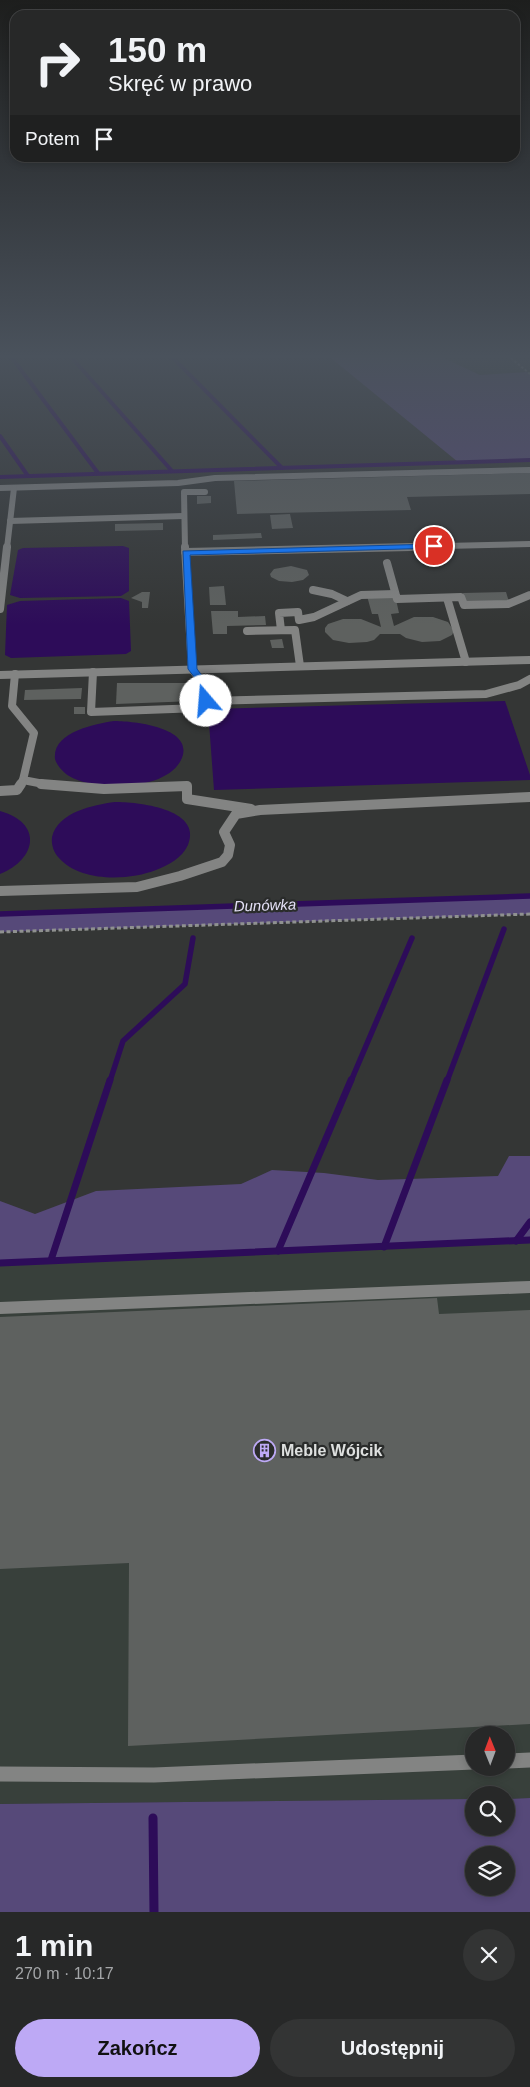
<!DOCTYPE html>
<html lang="pl">
<meta charset="utf-8">
<style>
:root{--surface:#272828;--page:#333434;--text:#f1f3f6;--muted:#a4a6a8;--line:#434445;--accent:#bda9f5}
body{margin:0;font-family:Arial,sans-serif;background:var(--page);color:var(--text);height:100vh;display:flex;flex-direction:column;font-size:19px;white-space:nowrap}
*{box-sizing:border-box;margin:0}
p{font-size:16px;color:var(--muted)}
.icon{flex:none;width:28px;height:28px;fill:none;stroke:currentColor;stroke-width:2;stroke-linecap:round;stroke-linejoin:round}
.map{position:relative;height:1912px;overflow:hidden}
.sheet{display:flex;flex-direction:column;background:var(--surface);flex:1}
.sheet>*{flex:none}
.banner{position:absolute;left:10px;top:10px;width:510px;height:152px;border-radius:15px;box-shadow:0 2px 8px #0003,0 0 0 1px var(--line);background:#272828;color:var(--text);overflow:hidden}
.needle{width:32px;rotate:359deg}
.tools{position:absolute;left:465px;top:1726px;display:grid;gap:10px}
.tools a{display:grid;place-items:center;width:50px;height:50px;border-radius:50%;background:var(--surface);box-shadow:0 2px 8px #0003,0 0 0 1px var(--line);font-size:25px}
.pin{position:absolute;display:grid;place-items:center;width:42px;height:42px;color:#fff;margin:-21px;border:2px solid #fff;border-radius:50%;box-shadow:0 1px 5px #0007}
.me{position:absolute;width:55px;margin:-28px;rotate:342deg;stroke-linejoin:round;filter:drop-shadow(0 0 4px #0008)}
.turn{display:flex;align-items:center;gap:18px;height:105px;padding:0 15px;font-size:22px}
.turn .icon{width:65px;height:65px;stroke-width:2.5}
.turn b{display:block;font-size:35px;line-height:42px}
.then{display:flex;align-items:center;height:48px;padding:0 15px;background:#0003;gap:10px;font-size:19px}
.round{display:grid;place-items:center;flex:none;width:52px;height:52px;border-radius:26px;background:var(--page)}
.headline{display:flex;align-items:center;justify-content:space-between;height:85px;padding:0 15px}
h1{font-size:30px;font-weight:800;line-height:38px}
.action{display:flex;gap:10px;margin-top:auto;padding:10px 15px}
.action a{flex:1;height:58px;border-radius:30px;background:var(--accent);color:#111;font-size:20px;font-weight:800;line-height:58px;text-align:center}
.action a+a{background:var(--page);color:var(--text)}
.map>svg:first-child{display:block}
</style>
<div class="map">
<svg width="530" height="1912" viewBox="0 0 530 1912">
<rect width="100%" height="100%" fill="#343635"/>
<g fill="#38403b" fill-rule="evenodd">
<path d="M444,358h86v16l-3,-2 -47,3z"/>
<path d="M530,1240v558l-24,1v-4h-32v4l-474,5v-541zM474,1735h32v33h-32z"/>
</g>
<g fill="#564979" fill-rule="evenodd">
<path d="M331,358h113l36,17 47,-3 3,2v86l-72,2z"/>
<path d="M530,896v18l-530,18v-18z"/>
<path d="M509,1156h21v84l-530,23v-62l35,13 61,-23 145,-7 31,-14 52,3 54,7 120,-4z"/>
<path d="M530,1798v114h-530v-108l474,-5v29h32v-29zM474,1855h32v33h-32z"/>
</g>
<g fill="#2d0c59">
<path d="M123,546l6,2v43l-8,5 -101,2 -10,-3 8,-45 5,-2z"/>
<path d="M121,598l8,3 2,50 -5,3 -115,4 -6,-3 2,-50 13,-4z"/>
<path d="M505,701l25,74v5l-316,10 -6,-81z"/>
<path d="M114,721c18,0 83,6 67,39 -15,31 -86,32 -112,16 -6,-4 -12,-10 -14,-17 -3,-27 40,-35 59,-38z"/>
<path d="M115,802c21,0 88,6 73,43 -6,13 -19,20 -32,25 -28,11 -76,12 -97,-12 -5,-5 -8,-13 -7,-21 6,-25 41,-32 63,-35z"/>
<path d="M0,811c43,12 37,48 0,63z"/>
</g>
<g fill="none" stroke-linecap="round" stroke-linejoin="round">
<g stroke="#2d0c59" stroke-width="4">
<path d="M12,358l86,115"/>
<path d="M72,358l100,113"/>
<path d="M173,358l109,110"/>
<path d="M0,436l28,40"/>
<path d="M0,477l530,-17"/>
</g>
<g stroke="#2d0c59" stroke-width="5.5">
<path d="M0,914l530,-18"/>
<path d="M110,1081l13,-40 62,-57 8,-46"/>
<path d="M351,1081l61,-143"/>
<path d="M447,1081l57,-152"/>
</g>
<g stroke="#2d0c59" stroke-width="7">
<path d="M516,1241l14,-19"/>
<path d="M384,1247l63,-167"/>
<path d="M278,1251l73,-171"/>
<path d="M51,1260l59,-180"/>
<path d="M0,1263l530,-23"/>
</g>
<path stroke="#2d0c59" stroke-width="9" d="M153,1818l1,94"/>
</g>
<g fill="#5e615f">
<path d="M530,473v21l-123,3 4,13 -174,4 -3,-33z"/>
<path d="M197,496h14v7l-14,1z"/>
<path d="M290,514l3,14 -21,1 -2,-14z"/>
<path d="M163,523v7l-48,1v-7z"/>
<path d="M261,533l1,5 -49,2v-5z"/>
<path d="M291,566l16,4 2,5 -6,5 -11,2 -13,-1 -8,-4 -1,-3 4,-5z"/>
<path d="M224,586l2,19h-16l-1,-18z"/>
<path d="M142,592h8l-2,16h-6v-6l-11,-4z"/>
<path d="M506,592l3,10 -43,1 -3,-10z"/>
<path d="M395,595l4,18 -8,1 3,12 20,-9h19l15,5 6,9 -2,4 -12,6 -18,1 -16,-4 -6,-4h-20l-6,6 -7,2 -18,1 -16,-3 -8,-8v-4l3,-4 15,-5h18l20,8 -3,-13h-6l-5,-18z"/>
<path d="M211,611h27v6l27,-1 1,9 -39,1v8h-14z"/>
<path d="M282,639l2,9h-12l-2,-8z"/>
<path d="M117,683h78v18l-79,3z"/>
<path d="M82,688l-1,11 -57,1 1,-10z"/>
<rect x="74" y="707" width="11" height="7"/>
<path d="M437,1298l2,16 91,-4v414l-402,22 1,-183 -129,6v-252z"/>
</g>
<g fill="none" stroke-linecap="round" stroke-linejoin="round">
<path stroke="#8f9190" stroke-width="2" stroke-dasharray="2.5 2" stroke-linecap="butt" d="M511,358l19,16"/>
<path stroke="#8f9190" stroke-width="3" stroke-dasharray="4 2.5" stroke-linecap="butt" d="M0,932l530,-18"/>
<g stroke="#838483" stroke-width="6">
<path d="M0,488l178,-5 37,-5 315,-8"/>
<path d="M10,521l173,-5"/>
<path d="M7,548l7,-60"/>
<path d="M185,548l-1,-56h21"/>
<path d="M357,548l173,-4"/>
</g>
<g stroke="#838483" stroke-width="8">
<path d="M185,547l7,122 10,13 4,19 280,-7 33,-9 11,-6"/>
<path d="M185,552l226,-5"/>
<path d="M387,563l10,36 64,-2 3,8 44,-1 22,-9"/>
<path d="M313,590l19,4 15,7"/>
<path d="M447,598l19,64"/>
<path d="M0,609l7,-62"/>
<path d="M281,630l-2,-17 19,-1 1,8 15,-3 47,-22 34,-1"/>
<path d="M247,631l48,-1 5,36"/>
<path d="M93,672l-2,40 109,-4 6,-7"/>
<path d="M15,674l-3,32 22,27 -11,47 26,5"/>
<path d="M0,675l530,-15"/>
<path d="M20,785l3,-5"/>
</g>
<g stroke="#838483" stroke-width="10">
<path d="M41,784l63,5 83,-3v13l64,10"/>
<path d="M0,791l17,-1 4,-6"/>
<path d="M0,891l137,-4 43,-11 42,-14 6,-7 2,-10 -6,-13 12,-18 24,-4 270,-13"/>
</g>
<path stroke="#838483" stroke-width="12" d="M0,1308l530,-21"/>
<g stroke="#838483" stroke-width="15">
<path d="M506,1761l24,-1"/>
<path d="M0,1774l154,1 320,-13"/>
</g>
</g>
<linearGradient id="sky" x2="0" y2="1"><stop stop-color="#1d1e1d"/><stop offset="0.57" stop-color="#4a525c"/><stop offset="1" stop-color="#4a525c" stop-opacity="0"/></linearGradient>
<rect width="530" height="625" fill="url(#sky)"/>
<path fill="#1a73e8" stroke="#114b97" d="M434,544l4,2 -1,2 -247,7 7,114 10,13 4,19 -5,3 -4,-3 -4,-19 -10,-13 -5,-118z"/>
<defs>
<symbol id="building-ring" viewBox="-11 -11 22 22"><circle r="9.5" fill="#2a2c2b" stroke="#bda9f5" stroke-width="1.5"/><path d="M-4-6H4V6H1V3H-1V6H-4ZM-2.5-4.3h1.7v1.8h-1.7ZM.8-4.3h1.7v1.8H.8ZM-2.5-1h1.7V.8h-1.7ZM.8-1h1.7V.8H.8Z" fill="#bda9f5"/></symbol>
</defs>
<g fill-rule="evenodd">
<use href="#building-ring" x="252" y="1438" width="25" height="25"/>
</g>
<g text-anchor="middle" dominant-baseline="central" stroke-width="4.5" stroke-linejoin="round" paint-order="stroke">
<g font-size="15" font-style="italic" fill="#e3dff5" stroke="#2a2c2b">
<text transform="translate(265 905) rotate(-2)">Dunówka</text>
</g>
<g font-size="16" font-weight="bold" fill="#dee0df" stroke="#2a2c2b" text-anchor="start">
<text x="281" y="1450">Meble Wójcik</text>
</g>
</g>
</svg>
<div class="tools">
<a><svg class="needle" viewBox="-14 -14 28 28"><path d="M0-13l5 13h-10z" fill="#e53935"/><path d="M0 13l5-13h-10z" fill="#a4a6a8"/></svg></a>
<a><svg class="icon" aria-label="search" viewBox="0 0 24 24"><circle cx="10" cy="10" r="6"/><path d="M15 15l6 6"/></svg></a>
<a><svg class="icon" aria-label="layers" viewBox="0 0 24 24"><path d="M12 4l9 5-9 5-9-5zM3 14l9 5 9-5"/></svg></a>
</div>
<div class="pin" style="left:434px;top:546px;background:#d93025"><svg class="icon" aria-label="arrive" viewBox="0 0 24 24"><path d="M6 21V4h12l-3 4 3 4H6"/></svg></div>
<svg class="me" style="left:206px;top:701px" viewBox="-20 -20 40 40"><circle r="19" fill="#fff"/><path d="M0-13L10 11 0 6-10 11z" fill="#1a73e8"/></svg>
<div class="banner">
<div class="turn"><svg class="icon" aria-label="right" viewBox="0 0 24 24"><path d="M7 20v-9h11M14 6l5 5-5 5"/></svg><div><b>150 m</b>Skręć w prawo</div></div>
<div class="then">Potem<svg class="icon" aria-label="arrive" viewBox="0 0 24 24"><path d="M6 21V4h12l-3 4 3 4H6"/></svg></div>
</div>
</div>
<section class="sheet">
<div class="headline"><div><h1>1 min</h1><p>270 m · 10:17</p></div><a class="round"><svg class="icon" aria-label="close" viewBox="0 0 24 24"><path d="M6 6l12 12M18 6L6 18"/></svg></a></div>
<div class="action"><a>Zakończ</a><a>Udostępnij</a></div>
</section>
